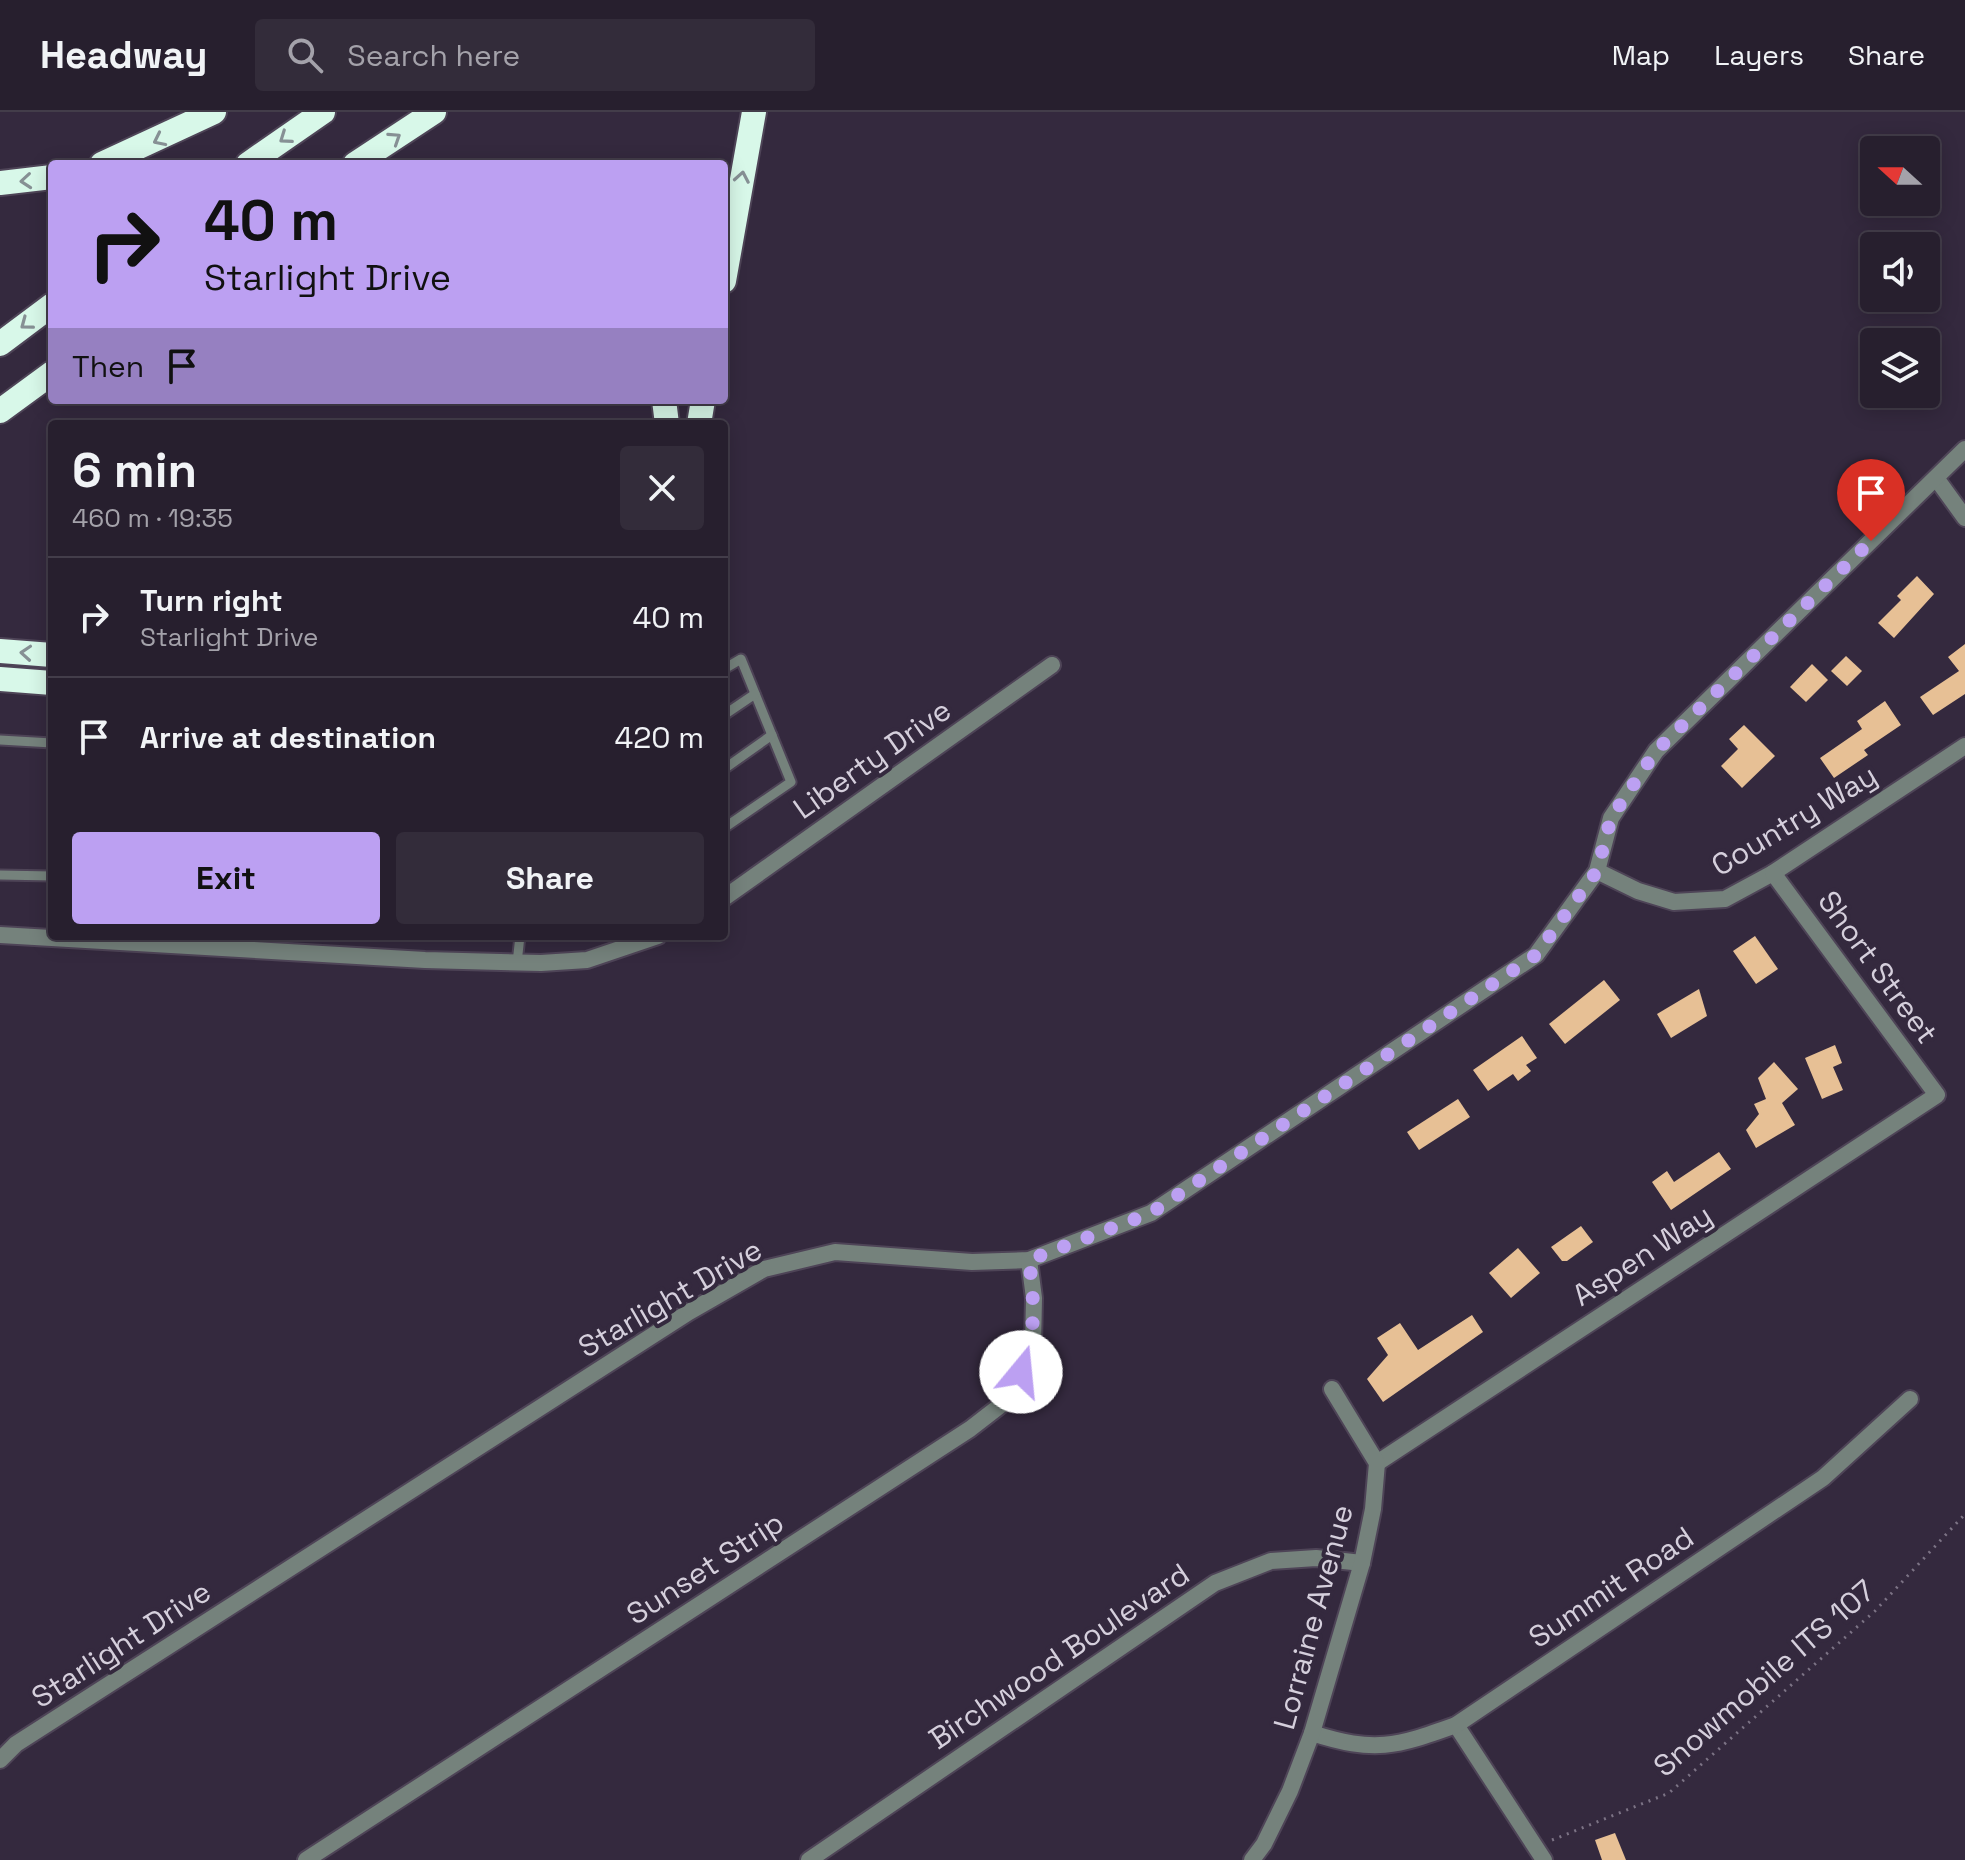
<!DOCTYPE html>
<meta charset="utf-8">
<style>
:root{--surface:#271f2e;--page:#332c3a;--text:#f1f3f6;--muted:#a4a2aa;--line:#433d4a;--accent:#bca0f2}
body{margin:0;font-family:"Space Grotesk",sans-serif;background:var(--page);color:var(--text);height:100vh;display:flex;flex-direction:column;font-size:30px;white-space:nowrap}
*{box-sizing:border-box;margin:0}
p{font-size:26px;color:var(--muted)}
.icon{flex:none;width:44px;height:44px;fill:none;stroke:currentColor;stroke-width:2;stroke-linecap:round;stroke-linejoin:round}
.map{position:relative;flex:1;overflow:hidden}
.drawer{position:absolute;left:48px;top:308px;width:680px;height:520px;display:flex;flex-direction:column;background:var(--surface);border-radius:8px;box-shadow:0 4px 20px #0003,0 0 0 2px var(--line)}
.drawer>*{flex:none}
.hud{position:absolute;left:48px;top:48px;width:680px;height:244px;border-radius:8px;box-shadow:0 4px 20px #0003,0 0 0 2px var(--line);background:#bca0f2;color:#111;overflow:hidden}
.needle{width:52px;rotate:291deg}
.buttons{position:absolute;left:1860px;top:24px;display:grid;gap:16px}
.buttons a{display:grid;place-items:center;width:80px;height:80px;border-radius:8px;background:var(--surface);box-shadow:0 4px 20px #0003,0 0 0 2px var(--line);font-size:40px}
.pin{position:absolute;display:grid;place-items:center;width:68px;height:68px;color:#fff;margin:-82px -34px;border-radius:50% 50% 50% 0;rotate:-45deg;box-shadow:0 0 8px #0007}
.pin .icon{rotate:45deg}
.me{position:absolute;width:88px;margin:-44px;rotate:17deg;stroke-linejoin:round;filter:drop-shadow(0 0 6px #0008)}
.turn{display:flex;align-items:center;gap:28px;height:168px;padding:0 24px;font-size:36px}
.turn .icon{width:104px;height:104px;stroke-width:2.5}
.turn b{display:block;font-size:56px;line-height:68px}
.then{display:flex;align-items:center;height:76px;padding:0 24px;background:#0003;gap:16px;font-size:30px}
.round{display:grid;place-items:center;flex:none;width:84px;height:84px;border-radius:8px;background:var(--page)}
.head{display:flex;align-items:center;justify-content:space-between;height:136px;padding:0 24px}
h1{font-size:48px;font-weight:700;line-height:60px}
.primary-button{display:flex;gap:16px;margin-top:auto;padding:16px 24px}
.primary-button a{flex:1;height:92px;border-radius:8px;background:var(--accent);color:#111;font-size:32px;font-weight:700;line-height:92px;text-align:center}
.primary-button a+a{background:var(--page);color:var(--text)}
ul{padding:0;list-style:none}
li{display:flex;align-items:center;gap:24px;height:120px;padding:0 24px;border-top:2px solid var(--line)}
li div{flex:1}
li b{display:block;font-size:30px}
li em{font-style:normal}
header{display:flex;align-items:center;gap:48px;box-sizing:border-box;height:112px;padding:0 40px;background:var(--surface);border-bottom:2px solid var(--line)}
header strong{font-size:38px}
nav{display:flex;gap:44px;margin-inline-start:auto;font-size:28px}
.search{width:560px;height:72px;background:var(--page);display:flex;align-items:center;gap:20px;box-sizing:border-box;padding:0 28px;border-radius:8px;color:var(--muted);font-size:30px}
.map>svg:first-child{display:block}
</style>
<header>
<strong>Headway</strong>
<div class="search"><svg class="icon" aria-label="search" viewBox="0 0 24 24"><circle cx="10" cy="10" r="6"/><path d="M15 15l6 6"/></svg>Search here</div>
<nav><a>Map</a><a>Layers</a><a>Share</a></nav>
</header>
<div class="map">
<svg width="1965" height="1748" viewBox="0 0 1965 1748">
<rect width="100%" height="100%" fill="#34293e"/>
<g fill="#e7c095">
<path d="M1917,464l17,18 -40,44 -16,-15 23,-23 -4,-4z"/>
<path d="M1965,532v50l-32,21 -13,-18 39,-26 -11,-14z"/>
<path d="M1846,544l16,15 -15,15 -16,-15z"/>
<path d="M1812,552l16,16 -22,22 -16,-15z"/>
<path d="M1885,589l16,24 -37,25 4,5 -34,23 -14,-20 42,-29 -5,-8z"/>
<path d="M1744,613l31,31 -33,32 -21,-22 17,-17 -9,-10z"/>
<path d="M1755,824l23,33 -22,15 -23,-33z"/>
<path d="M1604,868l16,20 -55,44 -16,-20z"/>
<path d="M1699,877l8,27 -36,22 -14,-24z"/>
<path d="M1522,924l15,22 -11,7 5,6 -13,10 -5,-7 -25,17 -15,-21z"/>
<path d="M1835,933l7,18 -9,4 10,23 -21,9 -17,-41z"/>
<path d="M1774,950l24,27 -16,14 13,22 -39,23 -10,-18 13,-16 -5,-10 12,-5 -8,-21z"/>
<path d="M1458,987l12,18 -51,33 -12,-18z"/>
<path d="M1719,1040l12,17 -60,41 -19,-28 15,-11 7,11z"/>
<path d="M1581,1114l12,16 -26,19h-5l-11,-14z"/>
<path d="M1518,1136l22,25 -29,25 -22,-25z"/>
<path d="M1472,1203l11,17 -100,70 -16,-23 21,-24 -11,-17 23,-15 18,27z"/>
<path d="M1615,1721l11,27h-24l-7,-20z"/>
</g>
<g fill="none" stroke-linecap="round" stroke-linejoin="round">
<defs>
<g id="service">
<path d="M724,557l17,-10 50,123 -67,46"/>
<path d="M724,603l31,-21"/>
<path d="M0,628l52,3"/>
<path d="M724,657l48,-34"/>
<path d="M0,763l52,1"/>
<path d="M517,851l3,-27"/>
</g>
<g id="minor">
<path d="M1936,366l29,40"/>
<path d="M1597,759l41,20 36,11 51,-3 48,-26 192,-127"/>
<path d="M724,786l328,-233"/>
<path d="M0,823l425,25 116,3 46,-3 71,-24"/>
<path d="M1377,1351l560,-368 -164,-222"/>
<path d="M1456,1613l88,135"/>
<path d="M1312,1621c63,20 83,14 144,-8l367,-247 87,-79"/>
<path d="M0,1648l16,-16 673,-432 75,-43 71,-17 137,10 57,-2 122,-47 385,-258 61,-84 14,-53 45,-67 309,-302"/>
<path d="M306,1748l664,-431 40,-31 23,-53 1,-47 -5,-38"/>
<path d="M809,1748l406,-277 56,-22 45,-3 46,5"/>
<path d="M1252,1748l12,-16 26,-53 22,-58 50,-170 11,-54 4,-46 -45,-74"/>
</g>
<g id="motorway">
<path d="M102,52l112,-52"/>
<path d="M248,52l75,-52"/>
<path d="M355,52l79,-52"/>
<path d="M0,71l52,-6"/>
<path d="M724,169l30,-169"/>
<path d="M0,232l52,-39"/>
<path d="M664,288l3,24"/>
<path d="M0,299l52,-38"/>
<path d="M699,312l4,-24"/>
<path d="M0,539l52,4"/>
<path d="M0,567l52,4"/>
</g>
</defs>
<use href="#service" stroke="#4e4457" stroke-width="13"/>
<use href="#minor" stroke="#4e4457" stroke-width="20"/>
<use href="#motorway" stroke="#4e4457" stroke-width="28"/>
<path stroke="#7c7385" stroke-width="3" stroke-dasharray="2 6" stroke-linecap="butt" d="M1552,1728l117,-47 206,-182 90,-97"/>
<use href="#service" stroke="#75827c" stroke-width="9"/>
<use href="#minor" stroke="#75827c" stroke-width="16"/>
<use href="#motorway" stroke="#d8f8e9" stroke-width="24"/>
</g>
<defs><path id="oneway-chevron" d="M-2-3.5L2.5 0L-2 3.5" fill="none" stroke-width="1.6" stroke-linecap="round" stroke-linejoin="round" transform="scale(2)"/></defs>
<g stroke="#869094">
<use href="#oneway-chevron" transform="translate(285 26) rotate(145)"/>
<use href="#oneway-chevron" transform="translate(395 26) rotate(-33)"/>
<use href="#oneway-chevron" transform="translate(159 28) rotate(154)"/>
<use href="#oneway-chevron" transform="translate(742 65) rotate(-80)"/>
<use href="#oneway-chevron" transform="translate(26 69) rotate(175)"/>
<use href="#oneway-chevron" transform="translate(26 212) rotate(143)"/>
<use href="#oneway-chevron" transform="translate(26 541) rotate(-176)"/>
</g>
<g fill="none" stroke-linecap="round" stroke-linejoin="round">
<path stroke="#bca0f2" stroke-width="14" stroke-dasharray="0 25.2" d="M1021,1260c16,-38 13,-73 8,-112l122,-47 385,-258 61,-84 14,-53 45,-67 215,-210"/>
</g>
<g text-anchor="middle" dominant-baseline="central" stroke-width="8" stroke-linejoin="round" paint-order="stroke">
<g font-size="30" fill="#d5cfdc" stroke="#34293e">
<text transform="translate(872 647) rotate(-35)">Liberty Drive</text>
<text transform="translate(1794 708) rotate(-31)">Country Way</text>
<text transform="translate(1878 855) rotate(54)">Short Street</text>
<text transform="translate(1642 1143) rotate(-33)">Aspen Way</text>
<text transform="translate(670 1186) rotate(-30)">Starlight Drive</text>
<text transform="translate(705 1456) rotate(-33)">Sunset Strip</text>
<text transform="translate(1611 1475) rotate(-34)">Summit Road</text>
<text transform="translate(1313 1505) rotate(-75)">Lorraine Avenue</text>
<text transform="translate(121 1532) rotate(-33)">Starlight Drive</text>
<text transform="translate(1059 1544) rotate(-34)">Birchwood Boulevard</text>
<text transform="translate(1764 1566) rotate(-41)">Snowmobile ITS 107</text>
</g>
</g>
</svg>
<div class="buttons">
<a><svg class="needle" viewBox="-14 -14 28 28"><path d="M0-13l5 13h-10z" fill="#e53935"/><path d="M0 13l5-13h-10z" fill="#a4a2aa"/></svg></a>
<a><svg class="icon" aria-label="sound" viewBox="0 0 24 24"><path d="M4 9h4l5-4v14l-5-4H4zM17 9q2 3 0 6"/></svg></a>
<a><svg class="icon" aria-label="layers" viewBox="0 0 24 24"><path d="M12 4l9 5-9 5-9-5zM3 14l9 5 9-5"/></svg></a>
</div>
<div class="pin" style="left:1871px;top:429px;background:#d93025"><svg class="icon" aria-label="arrive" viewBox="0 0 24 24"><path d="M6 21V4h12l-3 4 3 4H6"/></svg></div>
<svg class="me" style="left:1021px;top:1260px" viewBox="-20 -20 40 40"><circle r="19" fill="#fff"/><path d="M0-13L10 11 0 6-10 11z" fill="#bca0f2"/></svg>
<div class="hud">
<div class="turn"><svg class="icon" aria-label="right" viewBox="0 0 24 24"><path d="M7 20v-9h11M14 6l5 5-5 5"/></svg><div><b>40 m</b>Starlight Drive</div></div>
<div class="then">Then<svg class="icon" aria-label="arrive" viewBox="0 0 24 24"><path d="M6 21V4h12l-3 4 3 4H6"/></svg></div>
</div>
<section class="drawer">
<div class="head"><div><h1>6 min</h1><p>460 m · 19:35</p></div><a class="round"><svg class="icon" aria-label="close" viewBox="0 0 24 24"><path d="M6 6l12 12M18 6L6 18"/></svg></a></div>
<ul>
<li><svg class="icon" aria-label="right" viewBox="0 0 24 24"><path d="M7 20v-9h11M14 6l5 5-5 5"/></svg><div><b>Turn right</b><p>Starlight Drive</p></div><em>40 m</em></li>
<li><svg class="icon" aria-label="arrive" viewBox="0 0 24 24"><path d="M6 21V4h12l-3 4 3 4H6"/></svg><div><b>Arrive at destination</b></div><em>420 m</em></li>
</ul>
<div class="primary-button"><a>Exit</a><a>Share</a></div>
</section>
</div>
